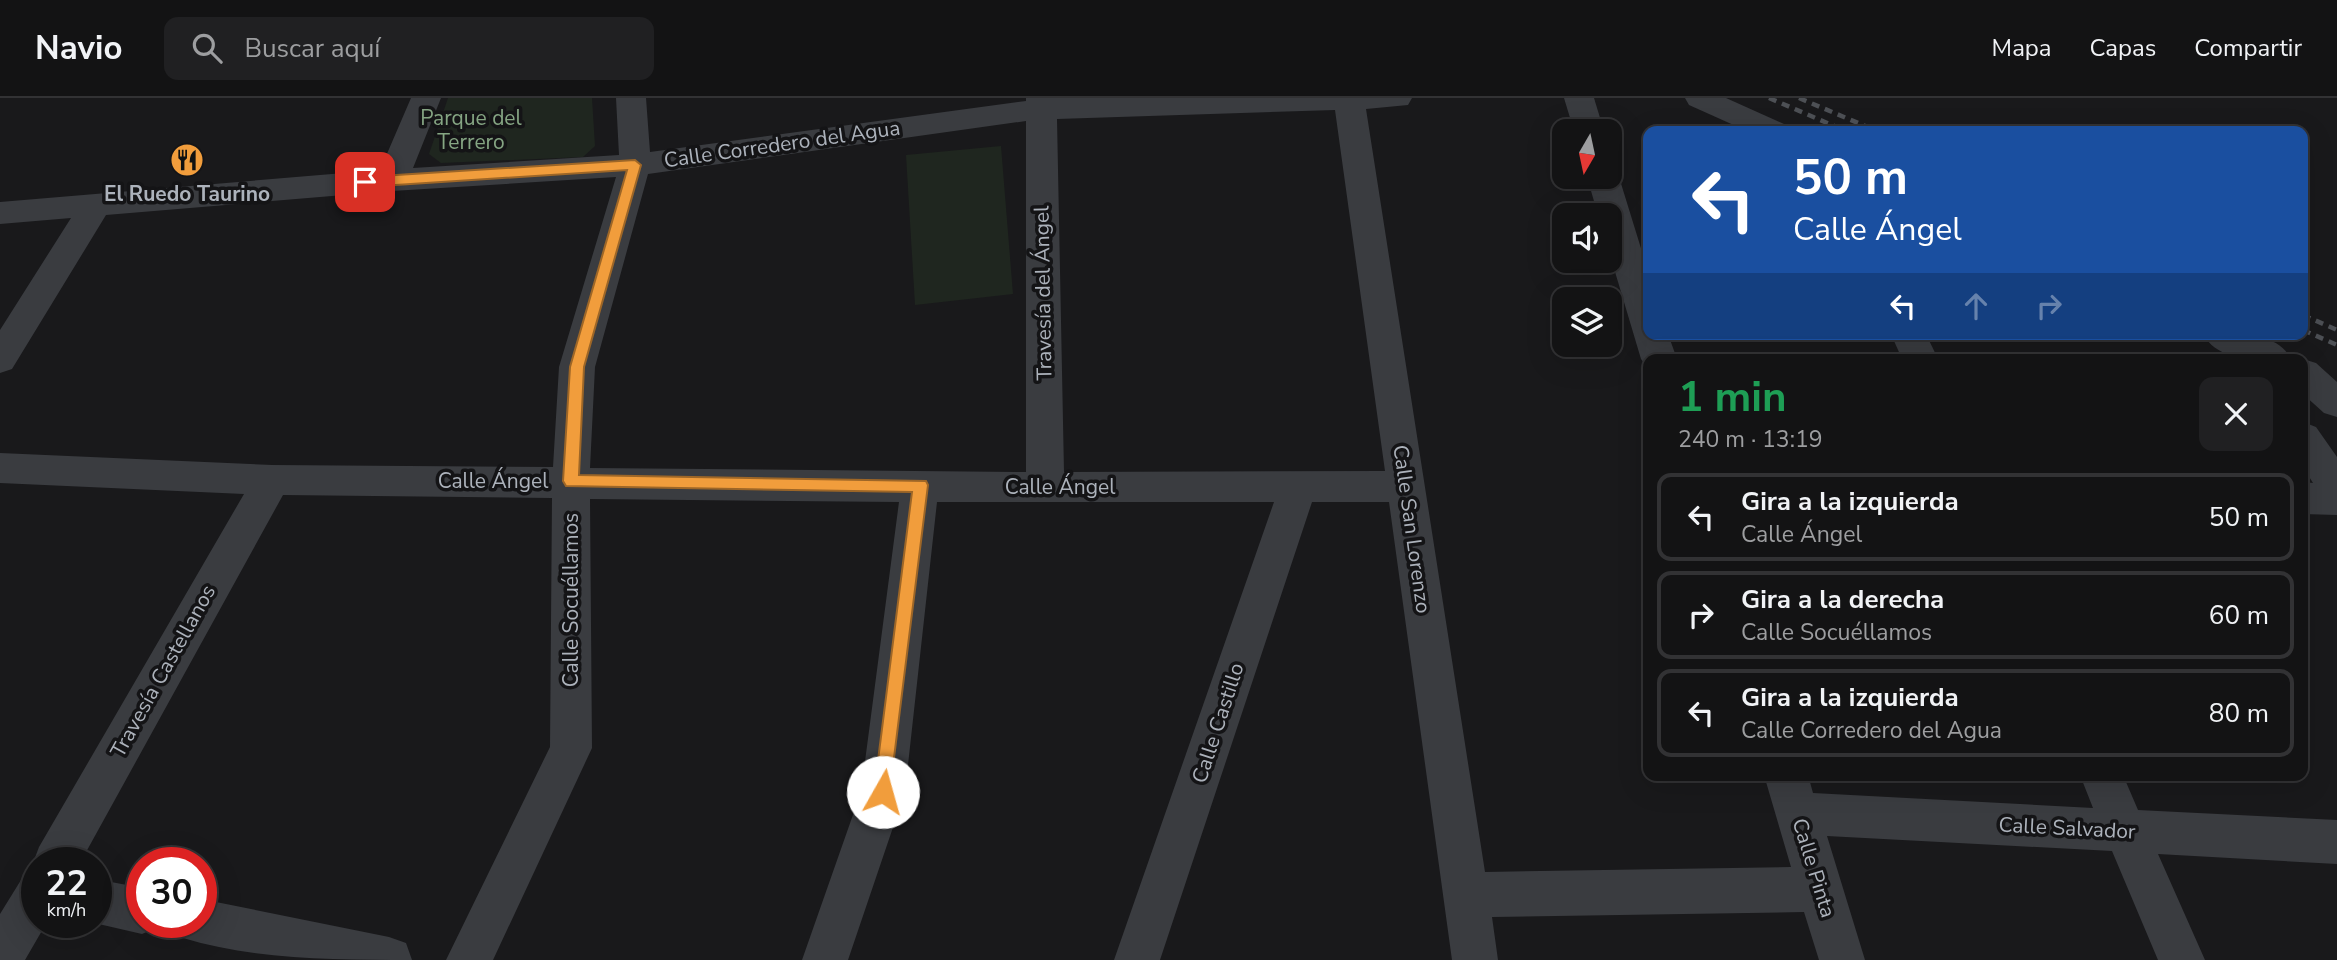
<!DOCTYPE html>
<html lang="es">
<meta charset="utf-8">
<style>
:root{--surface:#131314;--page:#202022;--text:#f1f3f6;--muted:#9d9ea0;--line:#323234}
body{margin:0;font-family:"Nunito Sans",sans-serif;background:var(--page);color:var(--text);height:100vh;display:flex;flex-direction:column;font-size:26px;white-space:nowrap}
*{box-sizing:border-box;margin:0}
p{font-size:23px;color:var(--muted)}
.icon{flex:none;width:38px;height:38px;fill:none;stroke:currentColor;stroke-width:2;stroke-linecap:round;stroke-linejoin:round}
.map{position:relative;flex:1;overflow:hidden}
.sheet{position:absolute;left:1643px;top:256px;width:665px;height:427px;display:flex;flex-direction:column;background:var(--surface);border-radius:14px;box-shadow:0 7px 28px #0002,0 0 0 2px var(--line)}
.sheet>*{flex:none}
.hud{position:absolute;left:1643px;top:28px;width:665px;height:214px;border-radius:14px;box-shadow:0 7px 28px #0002,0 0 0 2px var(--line);background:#1a4fa0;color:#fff;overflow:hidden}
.needle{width:46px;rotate:189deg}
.tools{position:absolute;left:1552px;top:21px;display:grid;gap:14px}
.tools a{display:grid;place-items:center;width:70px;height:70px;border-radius:14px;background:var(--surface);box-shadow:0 7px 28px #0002,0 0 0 2px var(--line);font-size:35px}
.speed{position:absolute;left:21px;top:749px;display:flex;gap:14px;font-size:35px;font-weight:700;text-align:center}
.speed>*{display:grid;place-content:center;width:91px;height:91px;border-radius:50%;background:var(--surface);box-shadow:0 7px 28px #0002,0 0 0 2px var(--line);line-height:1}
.speed small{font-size:18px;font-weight:400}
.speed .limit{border:10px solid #d22;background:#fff;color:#111}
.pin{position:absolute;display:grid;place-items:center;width:60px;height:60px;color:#fff;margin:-30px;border-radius:14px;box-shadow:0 4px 10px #0006}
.me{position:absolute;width:77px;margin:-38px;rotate:7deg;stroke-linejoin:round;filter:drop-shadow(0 0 5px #0008)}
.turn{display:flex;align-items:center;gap:24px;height:147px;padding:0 35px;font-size:32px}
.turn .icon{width:91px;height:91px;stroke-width:2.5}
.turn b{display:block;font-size:49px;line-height:60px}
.lanes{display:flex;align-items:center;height:66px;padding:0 35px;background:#0003;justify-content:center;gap:35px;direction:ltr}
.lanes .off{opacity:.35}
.round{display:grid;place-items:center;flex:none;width:74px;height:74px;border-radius:14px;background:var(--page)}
.overview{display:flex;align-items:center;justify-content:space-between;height:119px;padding:0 35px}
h1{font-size:42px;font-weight:700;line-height:52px;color:#1e9e55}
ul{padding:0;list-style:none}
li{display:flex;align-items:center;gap:21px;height:88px;margin:0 14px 10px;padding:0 21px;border:4px solid var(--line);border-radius:14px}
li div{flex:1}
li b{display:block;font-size:26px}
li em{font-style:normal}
header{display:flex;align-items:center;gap:42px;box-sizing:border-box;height:98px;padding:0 35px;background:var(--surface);border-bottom:2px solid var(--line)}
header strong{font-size:33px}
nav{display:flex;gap:38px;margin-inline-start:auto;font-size:24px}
.search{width:490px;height:63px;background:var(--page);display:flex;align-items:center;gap:18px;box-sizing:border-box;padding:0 24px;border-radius:14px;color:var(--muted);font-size:26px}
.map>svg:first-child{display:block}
</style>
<header>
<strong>Navio</strong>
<div class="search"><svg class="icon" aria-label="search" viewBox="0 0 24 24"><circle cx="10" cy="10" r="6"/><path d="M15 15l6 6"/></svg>Buscar aquí</div>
<nav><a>Mapa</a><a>Capas</a><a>Compartir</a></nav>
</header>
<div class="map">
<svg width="2337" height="862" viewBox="0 0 2337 862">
<rect width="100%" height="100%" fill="#19191b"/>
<g fill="#1f261f">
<path d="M448,0h144l3,48 -12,11 -142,6 -12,-9z"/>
<path d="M1001,48l12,148 -98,11 -9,-150z"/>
</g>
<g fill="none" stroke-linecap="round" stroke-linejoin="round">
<g fill="#3a3c40" fill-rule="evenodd">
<path d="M411,0h30l-28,70 206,-13 -3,-57h30l4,54 376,-51v-3h386l-4,7 -42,4 119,763 306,-5 -27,-92h44l5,18 280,15 -13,-33h43l15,35 199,10v44l-179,-10 47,106h-47l-46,-109 -285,-15 38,124h-46l-15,-48 -312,5 6,43h-46l-63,-458h-77l-152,458h-46l160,-458h-337l-32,290 -57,168h-46l59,-168 38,-290 -309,-3 2,249 -99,212h-47l104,-213 2,-249 -269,-3 -203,368h-43v10l-4,-10 6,-16 205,-353 -244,-11v-30l272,12 281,2 6,-100 57,-190 -224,14 -286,24 -94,154 -12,4v-43l71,-112 -71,6v-22l380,-32zM1335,12l50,361 -321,1 -7,-353zM1026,23v351l-436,-4 5,-101 53,-193z"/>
<path d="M1564,0h30l10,33h-30z"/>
<path d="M1685,0h41l58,26 4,7h-41l-58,-26z"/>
<path d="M1610,70l4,1 5,8 29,94v63h20l9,25h-29v10l-7,-10 -31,-104v-40h-12l-11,-38h23z"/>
<path d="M1891,236h35l12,25h-36z"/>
<path d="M2203,236c28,0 73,-5 88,25 -28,0 -72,5 -88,-25z"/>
<path d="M2303,261l13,4 21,19v35l-13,-4 -21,-19z"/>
<path d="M2303,324l13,5 21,30v58l-34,-1v-32l10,1 -10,-16z"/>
<path d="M37,776v48h10l-22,38h-25v-46l21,-34z"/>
<path d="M96,781l46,9v34h18l-2,5 -16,7 -52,-12h6z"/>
<path d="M201,801l188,38 17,6 6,17c-76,0 -157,0 -229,-22l-7,-16h25z"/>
</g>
<g stroke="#4d5055" stroke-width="4.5" stroke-dasharray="8 6" stroke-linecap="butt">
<path d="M1769,0l77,33"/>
<path d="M1799,0l78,33"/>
<path d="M2303,217l34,15"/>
<path d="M2303,232l34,15"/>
</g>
</g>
<path fill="#f19d3c" stroke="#9d6627" stroke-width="2" d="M635,62l6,5 -57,202 -5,108 347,6 2,4 -39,313 -6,2 -7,-2 -2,-6 38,-300 -346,-6 -3,-5 7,-114 57,-197 -262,17 -6,-5 6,-5z"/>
<defs>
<symbol id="restaurant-disc" viewBox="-11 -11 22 22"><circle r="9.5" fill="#f19d3c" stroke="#141416"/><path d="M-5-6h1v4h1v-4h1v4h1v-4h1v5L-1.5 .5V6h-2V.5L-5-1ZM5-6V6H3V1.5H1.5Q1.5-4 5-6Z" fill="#111"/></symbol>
</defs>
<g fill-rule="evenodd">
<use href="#restaurant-disc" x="168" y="43" width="38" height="38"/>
</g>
<g text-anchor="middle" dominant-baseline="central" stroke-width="7" stroke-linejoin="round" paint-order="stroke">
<g font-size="21" fill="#85a583" stroke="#141416">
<text x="471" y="20">Parque del<tspan x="471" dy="24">Terrero</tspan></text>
</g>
<g font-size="21" fill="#acb2bb" stroke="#141416">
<text transform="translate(782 46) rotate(-8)">Calle Corredero del Agua</text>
<text transform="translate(1043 195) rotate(-91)">Travesía del Ángel</text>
<text x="493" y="383">Calle Ángel</text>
<text x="1060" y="389">Calle Ángel</text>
<text transform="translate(1412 431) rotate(82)">Calle San Lorenzo</text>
<text transform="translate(571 502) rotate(-90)">Calle Socuéllamos</text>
<text transform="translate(163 573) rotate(-61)">Travesía Castellanos</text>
<text transform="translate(1218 625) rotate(-72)">Calle Castillo</text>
<text transform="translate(2067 730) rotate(3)">Calle Salvador</text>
<text transform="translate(1814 770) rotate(73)">Calle Pinta</text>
</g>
<g font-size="21" font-weight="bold" fill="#acb2bb" stroke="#141416">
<text x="187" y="96">El Ruedo Taurino</text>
</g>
</g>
</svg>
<div class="tools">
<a><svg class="needle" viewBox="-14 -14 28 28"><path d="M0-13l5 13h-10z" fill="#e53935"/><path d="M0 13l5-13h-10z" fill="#9d9ea0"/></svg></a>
<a><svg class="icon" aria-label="sound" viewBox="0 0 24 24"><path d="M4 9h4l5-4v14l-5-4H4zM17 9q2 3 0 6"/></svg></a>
<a><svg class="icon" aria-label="layers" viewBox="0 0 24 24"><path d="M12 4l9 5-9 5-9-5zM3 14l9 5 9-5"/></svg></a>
</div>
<div class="speed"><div>22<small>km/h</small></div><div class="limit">30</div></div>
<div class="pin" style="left:365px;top:84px;background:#d93025"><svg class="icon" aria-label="arrive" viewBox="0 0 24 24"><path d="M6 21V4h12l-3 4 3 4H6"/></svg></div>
<svg class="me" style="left:883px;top:694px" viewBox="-20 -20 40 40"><circle r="19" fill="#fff"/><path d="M0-13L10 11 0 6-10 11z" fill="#f19d3c"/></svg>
<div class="hud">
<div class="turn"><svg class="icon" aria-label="left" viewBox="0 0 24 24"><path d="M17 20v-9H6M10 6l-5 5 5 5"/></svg><div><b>50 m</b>Calle Ángel</div></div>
<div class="lanes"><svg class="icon" aria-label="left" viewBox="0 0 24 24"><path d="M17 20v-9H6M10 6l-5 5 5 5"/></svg><svg class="icon off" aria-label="ahead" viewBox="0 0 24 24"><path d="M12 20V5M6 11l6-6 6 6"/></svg><svg class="icon off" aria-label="right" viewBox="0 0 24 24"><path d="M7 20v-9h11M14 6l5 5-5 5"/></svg></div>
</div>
<section class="sheet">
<div class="overview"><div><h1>1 min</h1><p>240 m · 13:19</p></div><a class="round"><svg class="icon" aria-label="close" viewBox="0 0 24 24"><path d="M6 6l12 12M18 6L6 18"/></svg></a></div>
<ul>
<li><svg class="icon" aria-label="left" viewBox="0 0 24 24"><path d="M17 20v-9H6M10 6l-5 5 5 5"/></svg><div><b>Gira a la izquierda</b><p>Calle Ángel</p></div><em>50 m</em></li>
<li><svg class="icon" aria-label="right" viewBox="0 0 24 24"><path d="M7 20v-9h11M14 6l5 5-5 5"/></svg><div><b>Gira a la derecha</b><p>Calle Socuéllamos</p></div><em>60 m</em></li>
<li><svg class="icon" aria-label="left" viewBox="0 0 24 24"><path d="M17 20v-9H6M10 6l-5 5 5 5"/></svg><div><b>Gira a la izquierda</b><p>Calle Corredero del Agua</p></div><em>80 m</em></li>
</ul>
</section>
</div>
